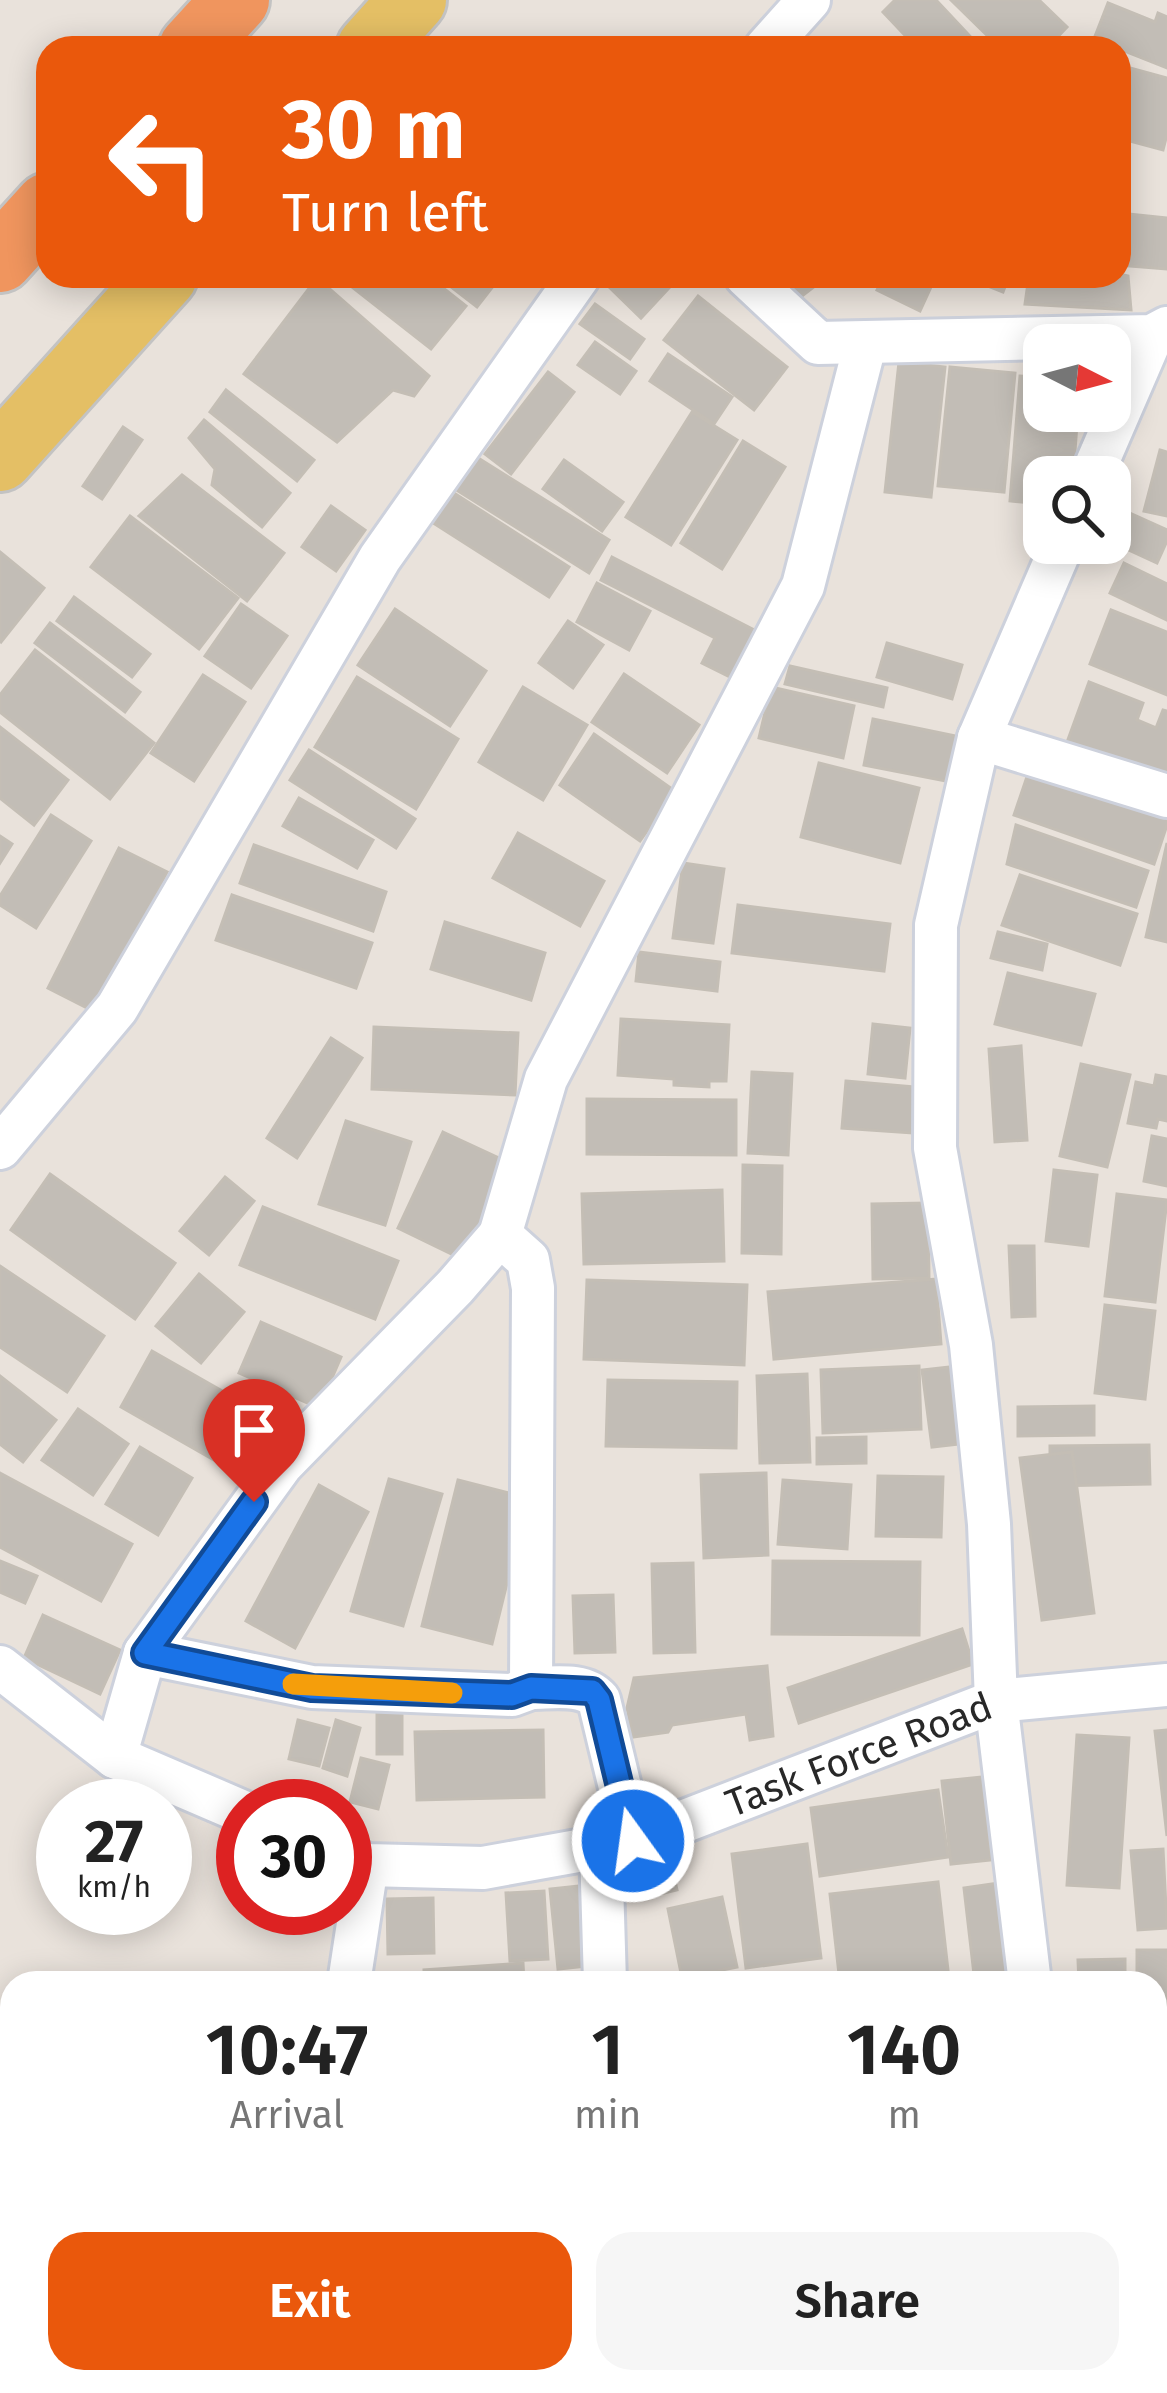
<!DOCTYPE html>
<style>
:root{--surface:#fff;--page:#f6f6f6;--text:#222;--muted:#767676;--accent:#ea580c}
body{margin:0;font-family:"Fira Sans",sans-serif;background:var(--page);color:var(--text);height:100vh;display:flex;flex-direction:column;font-size:45px;white-space:nowrap}
*{box-sizing:border-box;margin:0}
p{font-size:39px;color:var(--muted)}
.icon{flex:none;width:66px;height:66px;fill:none;stroke:currentColor;stroke-width:2;stroke-linecap:round;stroke-linejoin:round}
.map{position:relative;flex:1;overflow:hidden}
.drawer{position:absolute;left:0px;top:1971px;width:1167px;height:423px;display:flex;flex-direction:column;background:var(--surface);border-radius:36px 36px 0 0;box-shadow:0 6px 30px #0003}
.drawer>*{flex:none}
.guide{position:absolute;left:36px;top:36px;width:1095px;height:252px;border-radius:36px;box-shadow:0 6px 30px #0003;background:#ea580c;color:#fff;overflow:hidden}
.needle{width:78px;rotate:96deg}
.tools{position:absolute;left:1023px;top:324px;display:grid;gap:24px}
.tools a{display:grid;place-items:center;width:108px;height:108px;border-radius:24px;background:var(--surface);box-shadow:0 6px 30px #0003;font-size:60px}
.speed{position:absolute;left:36px;top:1779px;display:flex;gap:24px;font-size:60px;font-weight:700;text-align:center}
.speed>*{display:grid;place-content:center;width:156px;height:156px;border-radius:50%;background:var(--surface);box-shadow:0 6px 30px #0003;line-height:1}
.speed small{font-size:30px;font-weight:400}
.speed .limit{border:18px solid #d22;background:#fff;color:#111}
.pin{position:absolute;display:grid;place-items:center;width:102px;height:102px;color:#fff;margin:-123px -51px;border-radius:50% 50% 50% 0;rotate:-45deg;box-shadow:0 0 12px #0007}
.pin .icon{rotate:45deg}
.me{position:absolute;width:132px;margin:-66px;rotate:346deg;stroke-linejoin:round;filter:drop-shadow(0 0 9px #0008)}
.turn{display:flex;align-items:center;gap:42px;height:252px;padding:0 48px;font-size:54px}
.turn .icon{width:156px;height:156px;stroke-width:2.5}
.turn b{display:block;font-size:84px;line-height:102px}
.eta{display:flex;justify-content:space-evenly;align-items:center;height:204px;text-align:center}
.eta b{font-size:72px;font-weight:600;line-height:84px}
.button{display:flex;gap:24px;margin-top:auto;padding:24px 48px}
.button a{flex:1;height:138px;border-radius:36px;background:var(--accent);color:#fff;font-size:48px;font-weight:600;line-height:138px;text-align:center}
.button a+a{background:var(--page);color:var(--text)}
.map>svg:first-child{display:block}
</style>
<div class="map">
<svg width="1167" height="2393" viewBox="0 0 1167 2393">
<rect width="100%" height="100%" fill="#e9e2db"/>
<g fill="#c2bdb6" stroke="#c4beb5" stroke-width="3">
<path d="M895,0h41l45,48h-64l-34,-36z"/>
<path d="M951,0h88l28,27 -20,21h-47z"/>
<path d="M1108,3l47,19 3,-9 9,4v51l-73,-29z"/>
<path d="M1119,65l48,13v56l-4,16 -44,-12z"/>
<path d="M1119,213l48,5v51l-48,-4z"/>
<path d="M1119,274l9,2 3,34 -106,-6 4,-28z"/>
<path d="M338,276h90l38,30 -35,43z"/>
<path d="M437,276h64l-24,31z"/>
<path d="M612,276h68l-39,42 -36,-35z"/>
<path d="M766,276h62l-39,30z"/>
<path d="M884,276h52l-16,35 -43,-21z"/>
<path d="M963,276h46l-6,16z"/>
<path d="M317,278l112,98 -15,20 -21,-6 -56,52 -93,-68z"/>
<path d="M698,296l89,71 -33,43 -90,-70z"/>
<path d="M595,304l49,35 -14,20 -50,-35z"/>
<path d="M595,342l41,29 -16,23 -42,-29z"/>
<path d="M668,354l64,43 -18,27 -64,-43z"/>
<path d="M899,362l46,5 -14,130 -46,-5z"/>
<path d="M950,367l65,6 -11,119 -66,-6z"/>
<path d="M548,372l26,20 -63,82 -26,-20z"/>
<path d="M1020,376l24,2v33h34l-5,66h-29v27l-34,-3z"/>
<path d="M226,390l88,70 -17,21 -87,-69z"/>
<path d="M692,412l45,28 -66,105 -45,-28z"/>
<path d="M204,420l86,73 -28,34 -50,-42 3,-16 -26,-31z"/>
<path d="M123,427l19,13 -40,59 -19,-13z"/>
<path d="M743,441l42,26 -63,102 -41,-26z"/>
<path d="M1160,450l7,2v64l-23,-5z"/>
<path d="M467,451l142,89 -20,33 -142,-89z"/>
<path d="M564,460l59,42 -21,29 -59,-42z"/>
<path d="M182,475l102,78 -37,48 -108,-85z"/>
<path d="M443,486l126,81 -20,30 -125,-80z"/>
<path d="M331,506l34,24 -29,41 -34,-24z"/>
<path d="M1132,514l35,16v11l-10,22 -39,-18z"/>
<path d="M130,516l108,82 -39,51 -108,-82z"/>
<path d="M0,552l44,36 -43,54 -1,-1z"/>
<path d="M612,557l146,75 -24,47 -32,-16 13,-25 -114,-58z"/>
<path d="M1124,563l43,21v36l-57,-27z"/>
<path d="M597,583l53,28 -21,39 -52,-28z"/>
<path d="M74,597l76,57 -18,23 -75,-56z"/>
<path d="M241,604l46,32 -36,52 -46,-32z"/>
<path d="M395,609l91,62 -36,55 -92,-61z"/>
<path d="M1111,610l56,22v63l-77,-31z"/>
<path d="M568,621l35,24 -30,43 -34,-25z"/>
<path d="M50,623l90,69 -15,20 -90,-69z"/>
<path d="M887,643l75,22 -10,34 -75,-22z"/>
<path d="M35,650l119,93 -44,56 -110,-87v-17z"/>
<path d="M790,666l97,22 -4,19 -98,-23z"/>
<path d="M624,674l75,51 -32,48 -75,-51z"/>
<path d="M203,675l42,27 -51,79 -43,-28z"/>
<path d="M357,677l101,62 -42,70 -101,-62z"/>
<path d="M1089,682l54,21 -6,17 19,8 7,-18 4,1v70l-101,-36z"/>
<path d="M523,687l64,38 -44,75 -64,-38z"/>
<path d="M771,687l83,19 -11,52 -84,-20z"/>
<path d="M873,719l87,18 -9,45 -87,-17z"/>
<path d="M0,727l68,53 -34,45 -34,-27z"/>
<path d="M594,734l81,57 -35,50 -80,-56z"/>
<path d="M309,750l106,69 -19,29 -106,-68z"/>
<path d="M1032,762l135,47v16l-13,39 -140,-49z"/>
<path d="M819,763l100,25 -19,75 -99,-26z"/>
<path d="M299,798l74,42 -16,28 -74,-42z"/>
<path d="M51,815l40,26 -55,87 -36,-23v-9z"/>
<path d="M1016,825l132,46 -12,36 -129,-43z"/>
<path d="M518,833l86,48 -24,45 -87,-48z"/>
<path d="M0,836l12,8 -12,19z"/>
<path d="M1167,843v99l-21,-5z"/>
<path d="M254,845l132,47 -13,39 -133,-48z"/>
<path d="M119,848l48,24 -72,140 -47,-24z"/>
<path d="M683,863l41,6 -11,74 -40,-5z"/>
<path d="M1020,875l117,39 -17,51 -118,-40z"/>
<path d="M232,895l140,48 -16,45 -140,-48z"/>
<path d="M738,905l152,19 -6,47 -152,-18z"/>
<path d="M445,922l100,31 -14,47 -100,-31z"/>
<path d="M998,932l49,12 -5,26 -51,-12z"/>
<path d="M639,952l81,10 -3,29 -81,-10z"/>
<path d="M1008,973l87,21 -14,51 -86,-21z"/>
<path d="M621,1019l108,6 -3,56h-17v6l-35,-2v-6l-56,-4z"/>
<path d="M873,1024l37,4 -5,50 -37,-4z"/>
<path d="M374,1027l144,6 -3,62 -143,-6z"/>
<path d="M331,1038l31,20 -65,100 -30,-20z"/>
<path d="M1021,1046l6,94 -32,2 -6,-93z"/>
<path d="M1081,1064l49,11 -23,92 -47,-11z"/>
<path d="M752,1072l40,2 -4,81 -40,-2z"/>
<path d="M1156,1075l11,2v44l-9,-2 -2,9 -28,-5 8,-41 18,4z"/>
<path d="M846,1081l70,6 -4,46 -70,-5z"/>
<path d="M587,1099l149,1v55l-149,-1z"/>
<path d="M346,1121l65,21 -26,83 -66,-21z"/>
<path d="M443,1132l73,34 -46,97 -72,-35z"/>
<path d="M1152,1136l15,3v47l-23,-5z"/>
<path d="M743,1165l39,1 -1,88 -39,-1z"/>
<path d="M1054,1170l43,5 -9,71 -42,-5z"/>
<path d="M50,1174l125,89 -40,56 -124,-89z"/>
<path d="M225,1177l29,24 -45,54 -29,-24z"/>
<path d="M722,1190l2,71 -140,3 -2,-70z"/>
<path d="M1117,1194l50,6 -12,102 -50,-6z"/>
<path d="M928,1203l1,75 -56,1 -1,-75z"/>
<path d="M263,1207l135,54 -23,58 -135,-54z"/>
<path d="M1009,1246h25l1,70 -23,1z"/>
<path d="M0,1266l104,70 -37,56 -67,-45z"/>
<path d="M199,1274l45,38 -43,51 -45,-37z"/>
<path d="M936,1279l5,65 -167,15 -6,-67z"/>
<path d="M587,1280l160,5 -3,80 -160,-6z"/>
<path d="M1105,1305l50,6 -10,88 -50,-6z"/>
<path d="M261,1322l80,35 -22,51 -80,-35z"/>
<path d="M152,1351l128,73 -31,56 -128,-73z"/>
<path d="M968,1365l9,77 -45,5 -10,-77z"/>
<path d="M919,1366l2,63 -98,4 -2,-63z"/>
<path d="M807,1374l3,88 -50,1 -3,-87z"/>
<path d="M0,1376l56,44 -33,42 -23,-18z"/>
<path d="M608,1380l129,2 -1,66 -130,-2z"/>
<path d="M1094,1406v29l-76,1v-29z"/>
<path d="M78,1409l50,35 -35,51 -51,-35z"/>
<path d="M866,1437v26l-49,1v-26z"/>
<path d="M1149,1445l1,39 -100,2v-40z"/>
<path d="M140,1447l52,31 -34,57 -52,-31z"/>
<path d="M1072,1452l22,161 -52,7 -22,-162z"/>
<path d="M0,1473l132,71 -31,57 -101,-54z"/>
<path d="M766,1473l2,82 -64,3 -3,-83z"/>
<path d="M878,1476l65,1 -2,60 -65,-1z"/>
<path d="M389,1479l53,15 -39,132 -52,-15z"/>
<path d="M458,1480l70,18 -36,146 -70,-18z"/>
<path d="M783,1480l68,5 -4,64 -69,-5z"/>
<path d="M319,1485l49,27 -73,136 -49,-27z"/>
<path d="M0,1561l37,15 -12,27 -25,-11z"/>
<path d="M773,1561l147,1 -1,73 -147,-1z"/>
<path d="M693,1563l2,89 -41,1 -2,-89z"/>
<path d="M613,1595l2,57 -40,1 -2,-57z"/>
<path d="M43,1615l77,35 -20,44 -76,-36z"/>
<path d="M962,1629l11,35 -174,59 -11,-35z"/>
<path d="M767,1666l6,70 -23,4 -4,-26 -74,11 -4,7 -35,5 -6,-29 7,-30z"/>
<path d="M377,1712l25,1v41h-25z"/>
<path d="M298,1720l31,8 -10,38 -30,-7z"/>
<path d="M336,1720l24,8 -13,48 -24,-8z"/>
<path d="M543,1730l1,67 -127,3 -2,-68z"/>
<path d="M1167,1730v106l-12,-105z"/>
<path d="M1077,1735l52,3 -10,150 -52,-3z"/>
<path d="M361,1758l28,7 -11,44 -28,-7z"/>
<path d="M983,1777l8,83 -40,4 -9,-83z"/>
<path d="M938,1790l10,67 -128,19 -9,-68z"/>
<path d="M807,1844l14,114 -75,10 -14,-114z"/>
<path d="M1163,1849l4,79 -29,2 -7,-79z"/>
<path d="M670,1859l7,31 -21,5 -7,-31z"/>
<path d="M938,1882l11,97 -109,4 -10,-89z"/>
<path d="M1006,1882l12,101h-43l-11,-95z"/>
<path d="M589,1885l8,80 -39,4 -8,-80z"/>
<path d="M544,1891l4,68 -38,2 -4,-68z"/>
<path d="M722,1897l15,70 -55,11 -14,-69z"/>
<path d="M433,1898l1,55 -46,1 -1,-55z"/>
<path d="M1137,1950h30v82h-12v-49h-18z"/>
<path d="M1125,1959v24h-46l-1,-23z"/>
<path d="M523,1963l1,20h-100v-13z"/>
<rect x="1155" y="2042" width="12" height="47"/>
<path d="M0,2044h12v36l-12,1z"/>
<rect x="0" y="2088" width="12" height="50"/>
<rect x="1155" y="2098" width="12" height="45"/>
<path d="M12,2155v47l-12,1v-47z"/>
<path d="M1167,2204v166h-9l-2,-165z"/>
<path d="M12,2226v44h-12v-43z"/>
<path d="M12,2273v65l-12,1v-65z"/>
<path d="M12,2345v37h57l1,11h-70v-47z"/>
<path d="M82,2382h56v6l-56,-1z"/>
<path d="M243,2382h161l1,11h-162z"/>
<rect x="697" y="2382" width="123" height="11"/>
<rect x="857" y="2382" width="197" height="11"/>
<path d="M592,2386l1,7h-173v-2z"/>
</g>
<g fill="none" stroke-linecap="round" stroke-linejoin="round">
<defs>
<g id="street">
<path d="M766,48l43,-48"/>
<path d="M746,276l72,67 334,-7 15,-8"/>
<path d="M1091,477l61,-141"/>
<path d="M979,738l188,58"/>
<path d="M0,1148l117,-140 263,-450 199,-282"/>
<path d="M145,1653l167,34 200,8 19,-7 2,-400 -5,-28 -28,-25 46,-156 257,-493 62,-241"/>
<path d="M0,1667l115,90 128,55"/>
<path d="M531,1688c22,0 53,-6 68,12l34,141"/>
<path d="M115,1757l30,-104 137,-189 173,-177 45,-52"/>
<path d="M601,1848l4,135"/>
<path d="M345,1855l22,10 116,3 150,-27 363,-140 171,-16"/>
<path d="M349,1983l18,-118"/>
<path d="M1030,1983l-34,-282 -7,-177 -18,-179 -36,-197 1,-223 43,-187 84,-195"/>
<path d="M1155,2172h12"/>
<path d="M155,2382l1,11"/>
<path d="M618,2382l1,11"/>
<path d="M1078,2382l1,11"/>
</g>
<g id="primary">
<path d="M370,48l43,-48"/>
<path d="M0,458l164,-182"/>
</g>
<g id="highway">
<path d="M192,48l44,-48"/>
<path d="M0,259l48,-53"/>
</g>
</defs>
<use href="#street" stroke="#cdd1dc" stroke-width="48"/>
<use href="#primary" stroke="#c3c3c3" stroke-width="72"/>
<use href="#highway" stroke="#c3c3c3" stroke-width="72"/>
<use href="#street" stroke="#fff" stroke-width="42"/>
<use href="#primary" stroke="#e4bf65" stroke-width="66"/>
<use href="#highway" stroke="#f0955e" stroke-width="66"/>
</g>
<g fill="none" stroke-linecap="round" stroke-linejoin="round">
<defs>
<path id="route" d="M254,1502l-109,151 167,35 200,7 19,-7 61,3 7,9 34,141"/>
</defs>
<use href="#route" stroke="#114b97" stroke-width="30"/>
<use href="#route" stroke="#1a73e8" stroke-width="21"/>
<path stroke="#f59e0b" stroke-width="21" d="M293,1684l159,9"/>
</g>
<g text-anchor="middle" dominant-baseline="central" stroke-width="9" stroke-linejoin="round" paint-order="stroke">
<g font-size="39" fill="#282828" stroke="#fff">
<text transform="translate(859 1755) rotate(-21)">Task Force Road</text>
</g>
</g>
</svg>
<div class="tools">
<a><svg class="needle" viewBox="-14 -14 28 28"><path d="M0-13l5 13h-10z" fill="#e53935"/><path d="M0 13l5-13h-10z" fill="#767676"/></svg></a>
<a><svg class="icon" aria-label="search" viewBox="0 0 24 24"><circle cx="10" cy="10" r="6"/><path d="M15 15l6 6"/></svg></a>
</div>
<div class="speed"><div>27<small>km/h</small></div><div class="limit">30</div></div>
<div class="pin" style="left:254px;top:1502px;background:#d93025"><svg class="icon" aria-label="arrive" viewBox="0 0 24 24"><path d="M6 21V4h12l-3 4 3 4H6"/></svg></div>
<svg class="me" style="left:633px;top:1841px" viewBox="-20 -20 40 40"><circle r="17" fill="#1a73e8" stroke="#fff" stroke-width="3"/><path d="M0-11L8 9 0 5-8 9z" fill="#fff"/></svg>
<div class="guide">
<div class="turn"><svg class="icon" aria-label="left" viewBox="0 0 24 24"><path d="M17 20v-9H6M10 6l-5 5 5 5"/></svg><div><b>30 m</b>Turn left</div></div>
</div>
<section class="drawer">
<div class="eta">
<div><b>10:47</b><p>Arrival</p></div>
<div><b>1</b><p>min</p></div>
<div><b>140</b><p>m</p></div>
</div>
<div class="button"><a>Exit</a><a>Share</a></div>
</section>
</div>
